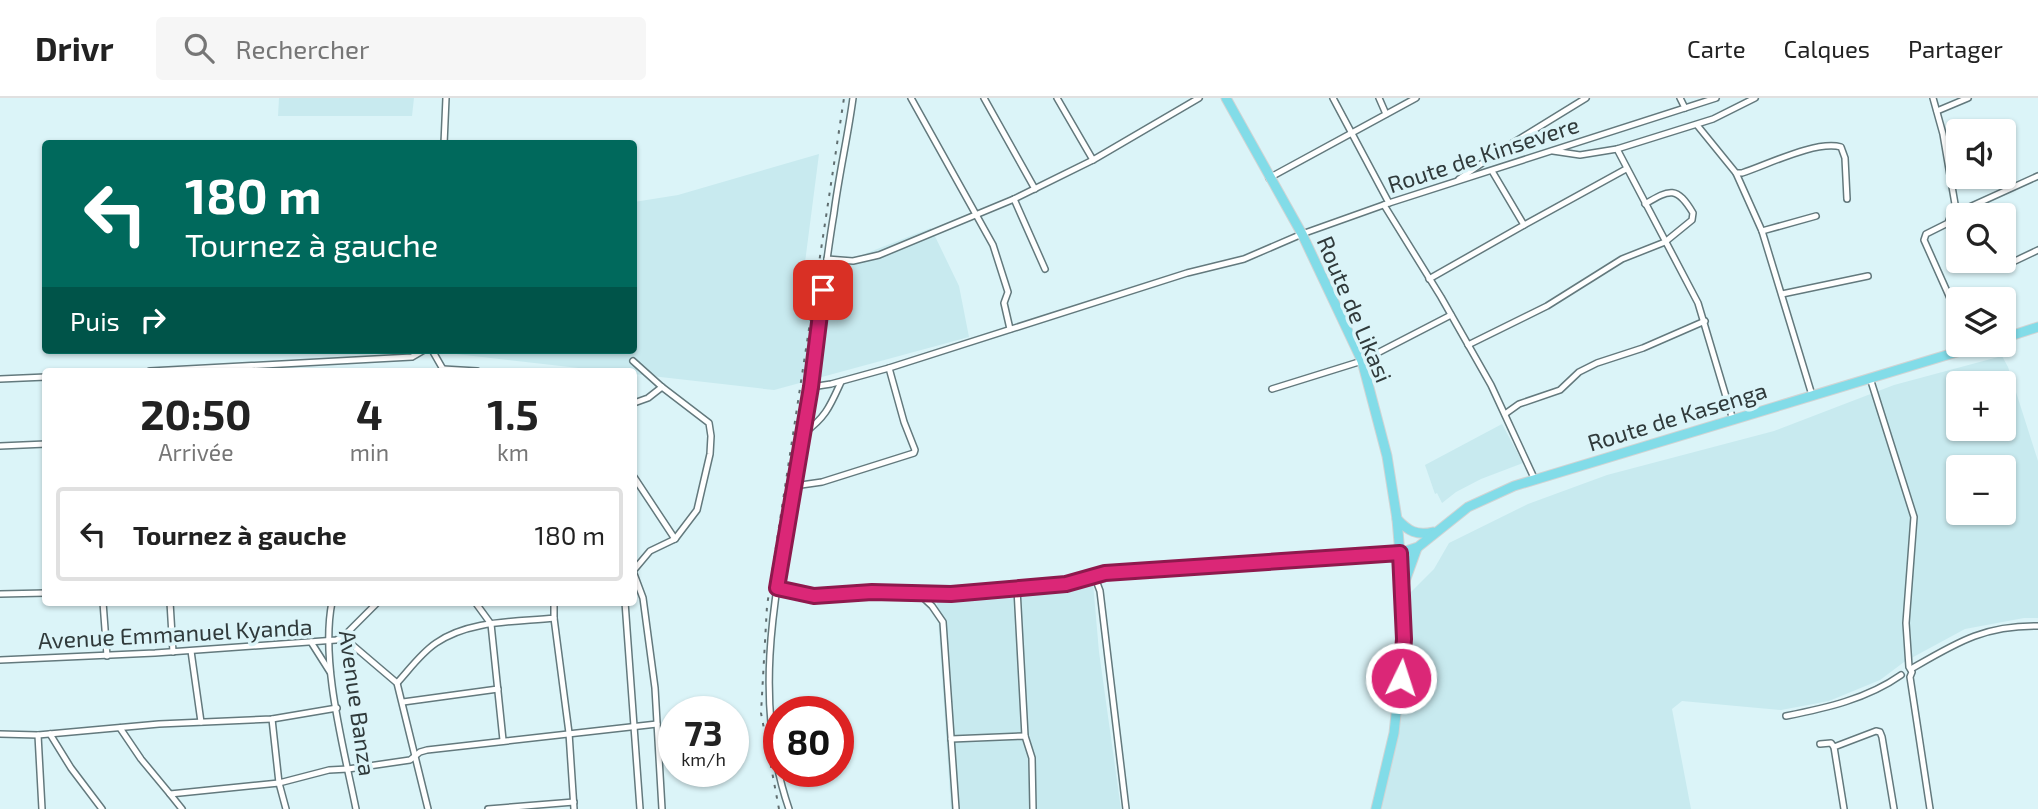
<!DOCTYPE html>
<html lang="fr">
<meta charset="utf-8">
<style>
:root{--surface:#fff;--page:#f6f6f6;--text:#222;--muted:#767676;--line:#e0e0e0}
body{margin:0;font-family:"Exo 2",sans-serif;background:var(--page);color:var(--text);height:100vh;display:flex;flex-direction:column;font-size:26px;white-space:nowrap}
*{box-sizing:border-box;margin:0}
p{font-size:23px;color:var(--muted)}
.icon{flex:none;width:38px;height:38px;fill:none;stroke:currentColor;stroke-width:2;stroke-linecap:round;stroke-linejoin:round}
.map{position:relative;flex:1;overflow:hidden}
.sheet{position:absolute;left:42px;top:270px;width:595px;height:238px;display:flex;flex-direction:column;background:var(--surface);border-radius:7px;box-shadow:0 2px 5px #0004}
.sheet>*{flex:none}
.top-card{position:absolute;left:42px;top:42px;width:595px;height:214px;border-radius:7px;box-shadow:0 2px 5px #0004;background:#00695c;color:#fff;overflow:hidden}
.fabs{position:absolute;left:1946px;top:21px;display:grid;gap:14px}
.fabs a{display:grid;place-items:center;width:70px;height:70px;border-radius:7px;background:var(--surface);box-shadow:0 2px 5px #0004;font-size:35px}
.speed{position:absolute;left:658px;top:598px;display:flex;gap:14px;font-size:35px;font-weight:700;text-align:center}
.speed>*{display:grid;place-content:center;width:91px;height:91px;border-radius:50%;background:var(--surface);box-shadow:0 2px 5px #0004;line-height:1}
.speed small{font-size:18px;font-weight:400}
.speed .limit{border:10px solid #d22;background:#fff;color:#111}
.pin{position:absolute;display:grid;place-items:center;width:60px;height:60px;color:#fff;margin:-30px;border-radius:14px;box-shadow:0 4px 10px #0006}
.me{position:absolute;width:77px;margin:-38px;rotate:4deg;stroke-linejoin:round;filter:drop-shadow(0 0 5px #0008)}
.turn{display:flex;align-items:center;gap:24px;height:147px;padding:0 28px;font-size:32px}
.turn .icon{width:91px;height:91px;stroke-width:2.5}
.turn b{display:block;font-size:49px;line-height:60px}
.then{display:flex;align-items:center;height:66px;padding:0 28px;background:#0003;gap:14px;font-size:26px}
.eta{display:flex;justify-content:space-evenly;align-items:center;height:119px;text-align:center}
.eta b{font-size:42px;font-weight:700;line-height:49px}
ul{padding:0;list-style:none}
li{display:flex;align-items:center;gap:21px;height:94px;margin:0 14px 10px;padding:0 14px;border:4px solid var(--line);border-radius:7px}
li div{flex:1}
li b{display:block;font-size:26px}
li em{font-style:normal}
header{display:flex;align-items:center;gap:42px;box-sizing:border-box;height:98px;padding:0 35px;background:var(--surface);border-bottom:2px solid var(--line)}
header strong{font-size:33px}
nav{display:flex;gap:38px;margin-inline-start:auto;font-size:24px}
.search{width:490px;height:63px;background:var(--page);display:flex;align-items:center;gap:18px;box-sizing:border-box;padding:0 24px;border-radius:7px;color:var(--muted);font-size:26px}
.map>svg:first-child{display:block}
</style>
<header>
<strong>Drivr</strong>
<div class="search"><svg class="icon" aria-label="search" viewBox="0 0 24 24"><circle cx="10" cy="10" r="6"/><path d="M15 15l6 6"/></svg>Rechercher</div>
<nav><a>Carte</a><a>Calques</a><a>Partager</a></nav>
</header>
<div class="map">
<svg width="2038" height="711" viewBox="0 0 2038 711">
<rect width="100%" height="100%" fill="#dbf4f8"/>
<g fill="#c8eaef" fill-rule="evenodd">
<path d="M279,0h135l-2,18h-134z"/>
<path d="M819,56l-16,124 128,-50 28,58 10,51 -195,53 -140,-16v-3h-29l-166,-19v-2h195v-148l44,-7z"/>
<path d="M2002,258l6,11 30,94v157h-14l-59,11 -61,33 -24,18 -51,21 -48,9 -99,-9 -10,8 19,100h-311l23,-114 7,-102 24,-24 15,-26 79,-39 79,-29 167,-44 120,-46zM1958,285h46v46h-46zM1958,369h46v46h-46z"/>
<path d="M1502,326l21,39 -42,16 -25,13 -14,11 -5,-10 -2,1 -10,-29z"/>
<path d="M1093,485l6,69 22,157h-170l-14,-207z"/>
</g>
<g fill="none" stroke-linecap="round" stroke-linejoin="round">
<defs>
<g id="minor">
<path d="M911,0l82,147 15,47 -4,11 6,26"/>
<path d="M984,0l51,91"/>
<path d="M1057,0l36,62"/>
<path d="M1333,0l56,105"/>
<path d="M1379,0l7,16"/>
<path d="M1680,0l5,10"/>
<path d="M1933,0l10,36 12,70 -7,19 -22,11 -2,6 34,76"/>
<path d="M1937,13l31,-13"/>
<path d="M1697,27l39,48h6c25,-8 74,-33 99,-26l4,11 2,41"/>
<path d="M444,46l2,-46"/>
<path d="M1617,51l81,154 35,117"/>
<path d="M1553,53l27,4 37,-6 96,-30 42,-21"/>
<path d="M1736,75l26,58 50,164"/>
<path d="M1269,80l147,-80"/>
<path d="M1459,81l44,-30 83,-51"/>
<path d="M1014,101l31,70"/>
<path d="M1384,107l57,92 50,88 44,95"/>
<path d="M1952,117l86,-39"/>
<path d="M1524,127l102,-56"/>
<path d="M1762,133l54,-15"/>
<path d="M827,161l26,2 26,-6 135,-56 79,-39 106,-62"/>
<path d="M2015,163l23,-11"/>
<path d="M1429,181l95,-54 -32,-54"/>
<path d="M1782,196l86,-18"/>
<path d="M1468,247l79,-39 75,-47 43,-17 27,-22 1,-7c-16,-27 -23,-24 -48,-9"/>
<path d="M432,252l12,21"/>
<path d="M633,263l29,26 47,36 2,13 -1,18 -13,56 -22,29 -25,12 -16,19"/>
<path d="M443,271l34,2"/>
<path d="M150,273l262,-14 12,-7"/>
<path d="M1870,280l44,139 -8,106 3,44 3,5 -2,5 20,132"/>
<path d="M0,281l46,-2"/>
<path d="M811,289l20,-3 58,-16 298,-95 57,-14 58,-25 87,-31 327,-105"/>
<path d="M1272,291l90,-28 89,-46"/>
<path d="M634,305l14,-5 14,-11"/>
<path d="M1505,316l14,-10 41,-14 19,-18 18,-9 46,-15 62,-27"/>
<path d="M804,335c22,-16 26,-27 37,-51"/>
<path d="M0,348l46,-2"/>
<path d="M634,379l41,62"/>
<path d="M794,388l28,-4 92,-29 1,-3 -11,-28 -15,-54"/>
<path d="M634,476l9,24 12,90 7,121"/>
<path d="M1094,477l6,16 26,218"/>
<path d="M777,490l37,8 58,-5 79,3 116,-10 18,-7 34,-5 281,-19"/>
<path d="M1017,491l8,147"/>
<path d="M918,495l14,13 11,16 13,187"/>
<path d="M0,496l46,-1"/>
<path d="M103,504l4,54"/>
<path d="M170,504l3,50"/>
<path d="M332,504c-12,60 12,147 24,207"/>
<path d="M475,504l16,22 12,116"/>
<path d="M625,504l15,207"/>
<path d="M554,520l15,115 5,76"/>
<path d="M343,539l54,46 31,126"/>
<path d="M311,544l19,30"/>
<path d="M191,553l10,71"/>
<path d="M0,562l155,-7 181,-13 7,-3 35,-35"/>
<path d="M1911,571c45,-26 73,-44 127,-43"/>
<path d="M397,585c12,-13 24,-30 39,-40 33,-23 80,-21 118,-25v-16"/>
<path d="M403,604l95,-13"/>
<path d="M1786,618c40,-8 81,-17 115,-41"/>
<path d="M272,621l7,64 50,-13 19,-1 62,-9 10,-8 7,-2 230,-26"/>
<path d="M120,630l21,31 29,35 109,-11 7,26"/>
<path d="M0,636l38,1 121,-11 113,-5 65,-11"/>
<path d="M50,636l21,34 31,41"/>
<path d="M38,637l4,74"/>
<path d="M951,641l74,-3 7,22 1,51"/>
<path d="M1820,646l11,-1 3,4"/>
<path d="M170,696l12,15"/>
<path d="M488,711l86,-7"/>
<path d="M789,711c-44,-128 -4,-253 16,-381 11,-72 17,-144 29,-215 5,-39 14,-77 19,-115"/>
<path d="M1844,711l-10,-62 42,-16 4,1 2,5 12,72"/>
</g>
<g id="trunk">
<path d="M1226,0l76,136 60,127 25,95 10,63 6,71 1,49 -10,94 -18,76"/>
<path d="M2004,240l34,-11"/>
<path d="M1397,421c11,12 20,17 36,13"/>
<path d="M1400,455l18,-6 50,-40 46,-21 466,-141"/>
<path d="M1405,483l12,-33"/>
</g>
</defs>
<use href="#minor" stroke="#63797d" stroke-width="8"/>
<use href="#trunk" stroke="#d1d4d4" stroke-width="11"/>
<use href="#minor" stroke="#fff" stroke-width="5"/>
<use href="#trunk" stroke="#82dce8" stroke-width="9"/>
<path stroke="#606e70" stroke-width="2" stroke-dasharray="3.5 7" stroke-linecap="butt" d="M779,711l-18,-96 6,-107 77,-508"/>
</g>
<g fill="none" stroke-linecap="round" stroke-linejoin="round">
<defs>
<path id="route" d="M823,192l-12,97 -34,201 37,8 58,-4 79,2 115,-10 39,-11 295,-20 4,86 -3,39"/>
</defs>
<use href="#route" stroke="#8e194d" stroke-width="18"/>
<use href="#route" stroke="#db2777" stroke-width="12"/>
</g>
<g text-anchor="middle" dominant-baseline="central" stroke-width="7" stroke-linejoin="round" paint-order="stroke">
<g font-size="23" fill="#303a3b" stroke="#dbf4f8">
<text transform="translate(1483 56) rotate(-18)">Route de Kinsevere</text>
<text transform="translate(1355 211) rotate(67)">Route de Likasi</text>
<text transform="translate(1677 318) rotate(-17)">Route de Kasenga</text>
<text transform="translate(175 535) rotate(-3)">Avenue Emmanuel Kyanda</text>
<text transform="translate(358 605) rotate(82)">Avenue Banza</text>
</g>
</g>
</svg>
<div class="fabs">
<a><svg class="icon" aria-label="sound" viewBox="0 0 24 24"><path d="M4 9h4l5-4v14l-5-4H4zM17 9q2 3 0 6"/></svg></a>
<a><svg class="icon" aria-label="search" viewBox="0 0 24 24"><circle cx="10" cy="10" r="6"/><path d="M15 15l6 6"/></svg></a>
<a><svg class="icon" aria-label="layers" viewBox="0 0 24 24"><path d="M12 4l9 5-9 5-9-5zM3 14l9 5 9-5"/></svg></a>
<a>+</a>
<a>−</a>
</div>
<div class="speed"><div>73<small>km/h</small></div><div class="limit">80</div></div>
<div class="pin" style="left:823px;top:192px;background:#d93025"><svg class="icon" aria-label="arrive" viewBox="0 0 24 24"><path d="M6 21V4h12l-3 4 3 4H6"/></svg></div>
<svg class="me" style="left:1401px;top:580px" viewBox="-20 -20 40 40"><circle r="17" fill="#db2777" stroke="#fff" stroke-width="3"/><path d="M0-11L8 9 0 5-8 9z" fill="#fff"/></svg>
<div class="top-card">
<div class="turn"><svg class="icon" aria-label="left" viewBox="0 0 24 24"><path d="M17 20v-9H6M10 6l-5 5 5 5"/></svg><div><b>180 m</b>Tournez à gauche</div></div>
<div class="then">Puis<svg class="icon" aria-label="right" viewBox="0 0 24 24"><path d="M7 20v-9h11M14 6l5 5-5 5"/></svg></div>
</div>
<section class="sheet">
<div class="eta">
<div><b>20:50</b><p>Arrivée</p></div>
<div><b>4</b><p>min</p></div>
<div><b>1.5</b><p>km</p></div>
</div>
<ul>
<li><svg class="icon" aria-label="left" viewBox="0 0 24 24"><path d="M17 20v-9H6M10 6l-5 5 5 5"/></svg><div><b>Tournez à gauche</b></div><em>180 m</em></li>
</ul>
</section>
</div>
